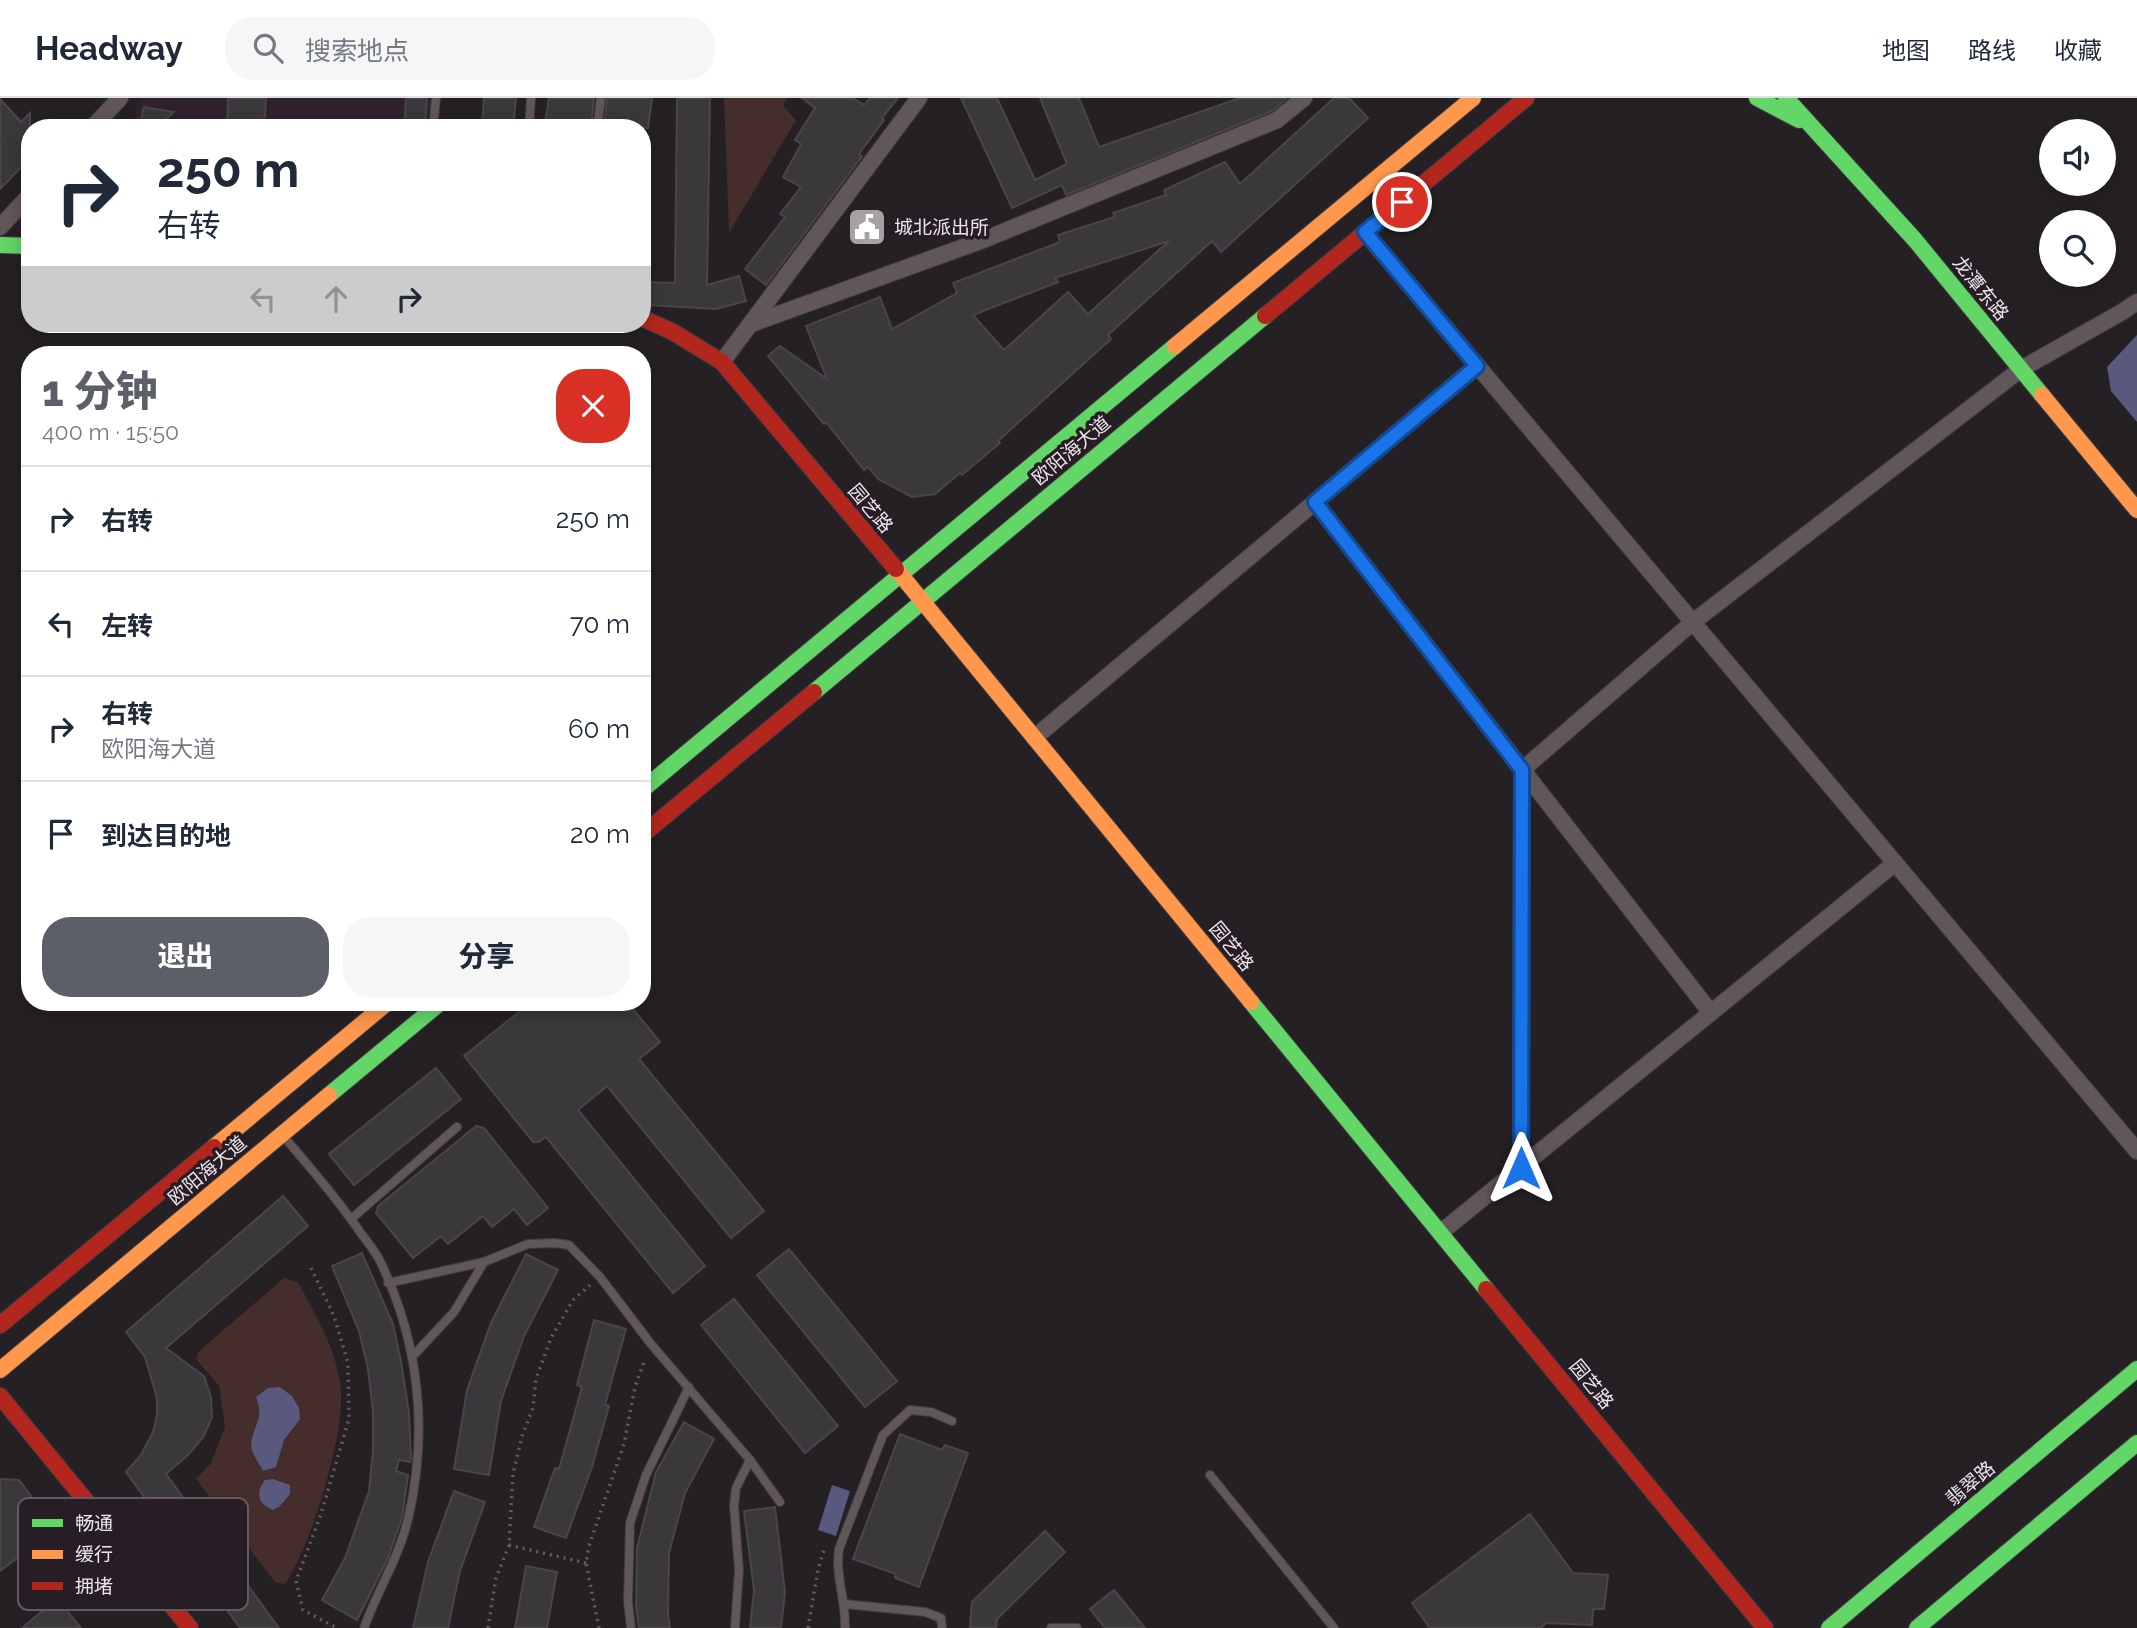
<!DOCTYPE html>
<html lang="zh">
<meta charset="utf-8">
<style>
:root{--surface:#fff;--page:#f6f6f7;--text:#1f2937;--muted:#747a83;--line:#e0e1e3;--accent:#5c5f68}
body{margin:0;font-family:Raleway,"Noto Sans SC",sans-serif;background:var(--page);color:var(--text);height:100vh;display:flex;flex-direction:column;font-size:26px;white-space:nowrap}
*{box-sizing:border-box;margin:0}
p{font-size:23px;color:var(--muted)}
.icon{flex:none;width:38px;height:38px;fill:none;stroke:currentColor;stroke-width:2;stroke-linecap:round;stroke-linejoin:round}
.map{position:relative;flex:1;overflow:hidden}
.drawer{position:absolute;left:21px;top:248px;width:630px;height:665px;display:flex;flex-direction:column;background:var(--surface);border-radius:28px;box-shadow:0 4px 18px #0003}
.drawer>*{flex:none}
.hud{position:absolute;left:21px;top:21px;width:630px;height:214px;border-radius:28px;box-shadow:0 4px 18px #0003;background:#fff;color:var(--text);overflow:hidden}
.fabs{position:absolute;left:2039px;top:21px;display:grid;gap:14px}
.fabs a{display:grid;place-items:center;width:77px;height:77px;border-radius:50%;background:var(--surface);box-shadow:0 4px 18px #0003;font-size:35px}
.pin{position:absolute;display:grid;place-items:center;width:60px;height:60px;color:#fff;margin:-30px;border:4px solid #fff;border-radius:50%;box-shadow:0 2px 7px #0007}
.me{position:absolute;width:77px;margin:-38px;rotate:0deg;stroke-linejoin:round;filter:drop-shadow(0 0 5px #0008)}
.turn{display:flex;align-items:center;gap:24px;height:147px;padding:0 21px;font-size:32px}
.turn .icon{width:91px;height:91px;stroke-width:2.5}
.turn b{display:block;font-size:49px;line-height:60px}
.lanes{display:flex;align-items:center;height:66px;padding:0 21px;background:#0003;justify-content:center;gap:35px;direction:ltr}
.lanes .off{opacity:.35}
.round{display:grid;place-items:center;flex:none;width:74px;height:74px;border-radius:28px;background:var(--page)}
.headline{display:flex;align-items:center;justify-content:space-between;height:119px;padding:0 21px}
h1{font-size:42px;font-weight:800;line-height:52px;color:var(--accent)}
.cta{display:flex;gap:14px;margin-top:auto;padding:14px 21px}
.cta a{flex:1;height:80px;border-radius:28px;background:var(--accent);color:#fff;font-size:28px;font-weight:800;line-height:80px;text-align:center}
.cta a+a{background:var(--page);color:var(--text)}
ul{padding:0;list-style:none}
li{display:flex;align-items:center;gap:21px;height:105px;padding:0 21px;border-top:2px solid var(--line)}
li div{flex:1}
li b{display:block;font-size:26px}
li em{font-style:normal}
header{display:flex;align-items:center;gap:42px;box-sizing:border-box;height:98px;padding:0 35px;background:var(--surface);border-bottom:2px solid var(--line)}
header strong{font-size:33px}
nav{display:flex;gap:38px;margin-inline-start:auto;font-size:24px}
.search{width:490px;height:63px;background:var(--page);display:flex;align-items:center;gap:18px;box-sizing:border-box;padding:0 24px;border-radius:28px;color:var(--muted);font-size:26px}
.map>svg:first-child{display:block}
</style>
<header>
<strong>Headway</strong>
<div class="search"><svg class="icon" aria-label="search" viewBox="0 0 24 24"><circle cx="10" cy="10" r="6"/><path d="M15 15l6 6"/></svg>搜索地点</div>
<nav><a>地图</a><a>路线</a><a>收藏</a></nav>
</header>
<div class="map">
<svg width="2137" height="1530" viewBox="0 0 2137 1530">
<rect width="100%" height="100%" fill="#252024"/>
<path fill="#2f222c" d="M140,0h291l-2,30h-297z"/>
<g fill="#442d2a">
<path d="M724,0h63l-4,8 13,14 -67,113z"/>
<path d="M284,1180l14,4c18,34 40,69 43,109 3,47 -30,155 -56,193l-10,-2 -79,-103 15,-16 14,-36 -6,-41 -23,-27 2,-7z"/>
</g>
<g fill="#59597e">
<path d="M2137,237v87l-26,-31 -4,-24z"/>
<path d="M280,1289l12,9 7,12 1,11 -16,21 -8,27 -13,4c-4,-8 -12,-18 -12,-27 2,-19 14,-25 5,-47l12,-9z"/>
<path d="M273,1381l17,6v9l-11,13 -6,3c-15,-6 -18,-17 -8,-30z"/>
<path d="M832,1387l18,6 -14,45 -18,-6z"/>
</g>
<g fill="#3b383c" stroke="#49454a" stroke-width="2" fill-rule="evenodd">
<path d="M228,0h38l-2,30h-37z"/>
<path d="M406,0h21l-2,30h-21z"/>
<path d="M484,0h32l-3,30h-31z"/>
<path d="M549,0h45l-3,30h-47z"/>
<path d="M607,0h45l-4,30h-44z"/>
<path d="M677,0h33l-3,187 32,-9 7,25 -30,8 -69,-4 1,-23 27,1z"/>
<path d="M802,0h51l11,7 6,-7h28l-16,20 2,2 -25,34 3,2 -16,22 -80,107 -21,-16 40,-52 -5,-3 21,-27 -18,-10 18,-33 -6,-4 20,-32z"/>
<path d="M961,0h36l38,82 32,-16 -27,-66h39l20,49 141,-49h47l-15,13 -206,84 -4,-10 -50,23z"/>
<path d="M1334,0h15l19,20 -147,134 -9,-11 -104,94 3,4 -113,102 2,2 -38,32 -2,-2 -25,21 -23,3 -34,-18 -10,-12 -4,3 -38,-48 -2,2 -56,-68 12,-10 47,33 -21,-53 74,-29 12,32 65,-36 -4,-10 107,-41 -2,-7 57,-18 -2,-4 53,-18 -2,-5 61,-28 15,22zM1169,143l-81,73 -20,-22 -64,58 -31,-35 85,-33 -3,-4z"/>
<path d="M0,1l21,23 9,-9v45l-30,31z"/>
<path d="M144,9l30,5 -12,11 -1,5h-22z"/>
<path d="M530,905h98l32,39 -21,17 125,152 -33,27 -124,-152 -29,24 127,156 -32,27 -127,-156 -7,5h-6l-69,-86z"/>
<path d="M436,970l25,31 -107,86 -25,-31z"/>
<path d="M476,1028l8,2 64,80 -21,17 -13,-16 -22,18 -9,-11 -35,28 -7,-8 -28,22 -37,-45 2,-7z"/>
<path d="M283,1098l25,30 -142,122 38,28 7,21 1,20 -8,19 -16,19 -22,19 113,154h-39l-114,-156 15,-17 12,-23 4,-17v-17l-12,-41 -19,-25z"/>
<path d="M789,1151l108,132 -32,26 -108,-132z"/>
<path d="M362,1155l31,71 8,37 8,52 2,46 -1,3 -11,-2 -3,11 12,4 -6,43 -14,40 -31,62 -35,-20 23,-42 24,-67 4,-41v-38l-5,-43 -9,-38 -27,-65z"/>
<path d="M526,1156l32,16 -34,66 -23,65 -12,74 -35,-6 13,-79 24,-67z"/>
<path d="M734,1201l104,127 -33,27 -104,-128z"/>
<path d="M594,1222l32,9 -21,76 4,1 -17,61 -26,71 -32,-11 21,-59 4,1 23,-82 -5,-2z"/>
<path d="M684,1324l30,17 -29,54 -16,60 -1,62 2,13h-31l-3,-20 1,-60 19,-76z"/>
<path d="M900,1336l42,16 3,-5 23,8 -49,134 -24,-9 1,-4 -43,-15z"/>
<path d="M0,1381l19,1 37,49 -56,42z"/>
<path d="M454,1393l31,11 -25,69 -12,57h-35l15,-66z"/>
<path d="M775,1409l10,85 -4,36h-31l4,-38 -10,-79z"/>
<path d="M1530,1416l43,59 35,2 -4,34h-11l-1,16 -46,-2 -5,5h-111l-18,-25z"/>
<path d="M1045,1433l20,21 -68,67 -1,9h-26l2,-26z"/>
<path d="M526,1468l31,6 -10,56h-32z"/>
<path d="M1114,1492l31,38h-40l-15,-19z"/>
<path d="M57,1501l24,29h-59z"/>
</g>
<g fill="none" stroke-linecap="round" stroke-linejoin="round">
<defs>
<g id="lane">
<path d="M433,30l3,-30"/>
<path d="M529,30l2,-30"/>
<path d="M597,30l4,-30"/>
<path d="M284,1039c26,30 51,59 74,92 6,9 15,19 21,30 40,81 50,172 29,260 -9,39 -31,72 -44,109"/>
<path d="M351,1121l106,-92"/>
<path d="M388,1185l96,-21 44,-18 27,-1 14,2 31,32 51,67 99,116 30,42"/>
<path d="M412,1259l42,-45 30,-50"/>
<path d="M1210,1377l124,153"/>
<path d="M844,1506l81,8 16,6 1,10"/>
<path d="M631,1530l-3,-26 2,-79 16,-48 43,-88"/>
<path d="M735,1530l4,-58 -5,-64 2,-18 14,-28"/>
<path d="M845,1530c1,-28 -10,-52 -6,-79l44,-114 27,-25 21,2 21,9"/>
<path d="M1051,1530h26"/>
</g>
<g id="street">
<path d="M92,30l28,-30"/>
<path d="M0,129l30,-32"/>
<path d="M1365,134l772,919"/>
<path d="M751,226l232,-84 294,-120 27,-22"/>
<path d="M722,264l197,-264"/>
<path d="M1315,404l396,511"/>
<path d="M1034,640l443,-372"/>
<path d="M1521,1070l1,-398 171,-148 328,-253 101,-57 15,-10"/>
<path d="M1440,1135l455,-370"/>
</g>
<g id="fast">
<path d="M1757,0l42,22"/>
<path d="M1786,0l129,142 127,155"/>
<path d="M0,147l30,1"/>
<path d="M814,594l451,-376"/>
<path d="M642,692l533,-444"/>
<path d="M1251,904l235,287"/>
<path d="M329,997l111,-92"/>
<path d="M1829,1530l308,-259"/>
<path d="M1917,1530l220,-185"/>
</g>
<g id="slow">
<path d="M1175,248l298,-248"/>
<path d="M2042,297l95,115"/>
<path d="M896,471l355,433"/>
<path d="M214,1049l173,-144"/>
<path d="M0,1272l329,-275"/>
</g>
<g id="jam">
<path d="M1265,218l261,-218"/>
<path d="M642,220l31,14 49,30 174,207"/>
<path d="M642,737l172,-143"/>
<path d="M1486,1191l279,339"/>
<path d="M0,1227l214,-178"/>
<path d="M0,1298l190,232"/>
</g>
</defs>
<use href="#lane" stroke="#403d3f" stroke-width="10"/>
<use href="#street" stroke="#403d3f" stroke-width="18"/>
<use href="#fast" stroke="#403d3f" stroke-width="18"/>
<use href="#slow" stroke="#403d3f" stroke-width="18"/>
<use href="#jam" stroke="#403d3f" stroke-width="18"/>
<g stroke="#655c60" stroke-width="3.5" stroke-dasharray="2 5" stroke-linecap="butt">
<path d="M311,1170l23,48 14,47 1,56 -28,95 -25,67 7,29 34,18"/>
<path d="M509,1447l77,18"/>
<path d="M488,1530l8,-50 13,-33 4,-71 9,-38 11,-28 3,-29 15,-41 22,-38 17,-15"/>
<path d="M599,1530l-13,-65 3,-17 35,-102 11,-57 10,-28"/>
<path d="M808,1530l10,-59 6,-19"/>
</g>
<use href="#lane" stroke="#61565a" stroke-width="8"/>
<use href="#street" stroke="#61565a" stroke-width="16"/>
<use href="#fast" stroke="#63d668" stroke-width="16"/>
<use href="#slow" stroke="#ff974d" stroke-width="16"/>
<use href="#jam" stroke="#b3261e" stroke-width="16"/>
</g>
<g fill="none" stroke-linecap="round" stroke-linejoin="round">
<defs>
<path id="route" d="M1402,104l-37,30 112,134 -162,136 207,268 -1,398"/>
</defs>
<use href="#route" stroke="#114b97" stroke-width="18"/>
<use href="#route" stroke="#1a73e8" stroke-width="12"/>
</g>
<defs>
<symbol id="civic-square" viewBox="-11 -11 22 22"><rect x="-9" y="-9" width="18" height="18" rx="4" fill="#a6a1a5" stroke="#271e25"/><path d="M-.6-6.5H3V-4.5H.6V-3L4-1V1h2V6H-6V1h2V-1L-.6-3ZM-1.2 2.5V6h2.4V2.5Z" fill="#fff"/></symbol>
</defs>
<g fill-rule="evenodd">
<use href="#civic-square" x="845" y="107" width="44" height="44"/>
</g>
<g text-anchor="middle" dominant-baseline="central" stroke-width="7" stroke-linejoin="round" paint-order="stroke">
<g font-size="19" fill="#ece6eb" stroke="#271e25" text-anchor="start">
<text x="894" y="129">城北派出所</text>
</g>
<g font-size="19" fill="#ece6eb" stroke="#271e25">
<text transform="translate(1981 190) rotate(51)">龙潭东路</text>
<text transform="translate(1071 352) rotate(-40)">欧阳海大道</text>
<text transform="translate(871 410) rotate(50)">园艺路</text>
<text transform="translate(1232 848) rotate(51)">园艺路</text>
<text transform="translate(207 1072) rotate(-40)">欧阳海大道</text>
<text transform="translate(1592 1286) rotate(51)">园艺路</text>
<text transform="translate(1970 1385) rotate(-40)">翡翠路</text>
</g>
</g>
<rect x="18" y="1400" width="230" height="112" rx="10" fill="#271e25" stroke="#625a60" stroke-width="2"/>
<rect x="32" y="1421" width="31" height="8" fill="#63d668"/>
<rect x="32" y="1452" width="31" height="9" fill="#ff974d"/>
<rect x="32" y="1484" width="31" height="8" fill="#b3261e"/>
<g font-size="19" fill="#ece6eb">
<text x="75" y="1432">畅通</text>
<text x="75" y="1463">缓行</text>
<text x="75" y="1495">拥堵</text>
</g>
</svg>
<div class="fabs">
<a><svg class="icon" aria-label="sound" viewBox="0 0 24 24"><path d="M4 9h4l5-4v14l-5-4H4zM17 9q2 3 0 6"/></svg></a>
<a><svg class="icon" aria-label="search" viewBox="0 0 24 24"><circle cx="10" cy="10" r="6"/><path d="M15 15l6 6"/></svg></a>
</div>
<div class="pin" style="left:1402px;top:104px;background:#d93025"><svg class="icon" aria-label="arrive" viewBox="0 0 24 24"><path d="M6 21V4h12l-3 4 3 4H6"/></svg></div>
<svg class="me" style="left:1521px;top:1070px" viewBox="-20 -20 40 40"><path d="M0-17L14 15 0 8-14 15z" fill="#1a73e8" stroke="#fff" stroke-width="4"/></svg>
<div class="hud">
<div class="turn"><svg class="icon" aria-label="right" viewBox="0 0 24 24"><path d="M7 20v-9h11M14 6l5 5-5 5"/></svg><div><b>250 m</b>右转</div></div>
<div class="lanes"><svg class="icon off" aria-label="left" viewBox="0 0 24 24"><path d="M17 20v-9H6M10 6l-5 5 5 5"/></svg><svg class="icon off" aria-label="ahead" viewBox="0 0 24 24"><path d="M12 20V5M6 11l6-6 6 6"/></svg><svg class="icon" aria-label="right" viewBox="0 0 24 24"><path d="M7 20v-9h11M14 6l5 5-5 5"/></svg></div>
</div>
<section class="drawer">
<div class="headline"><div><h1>1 分钟</h1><p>400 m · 15:50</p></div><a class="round" style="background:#d93025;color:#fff"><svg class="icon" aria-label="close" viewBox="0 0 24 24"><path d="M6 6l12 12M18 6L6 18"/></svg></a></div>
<ul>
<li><svg class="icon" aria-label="right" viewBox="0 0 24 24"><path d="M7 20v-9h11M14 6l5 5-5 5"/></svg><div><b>右转</b></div><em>250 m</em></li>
<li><svg class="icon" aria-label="left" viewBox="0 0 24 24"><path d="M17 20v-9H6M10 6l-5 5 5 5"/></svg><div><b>左转</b></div><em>70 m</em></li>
<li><svg class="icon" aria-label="right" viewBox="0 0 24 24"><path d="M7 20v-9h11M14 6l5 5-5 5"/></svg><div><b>右转</b><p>欧阳海大道</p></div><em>60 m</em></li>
<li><svg class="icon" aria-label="arrive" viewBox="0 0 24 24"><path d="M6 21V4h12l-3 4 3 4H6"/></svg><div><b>到达目的地</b></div><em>20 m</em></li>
</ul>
<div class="cta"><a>退出</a><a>分享</a></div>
</section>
</div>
